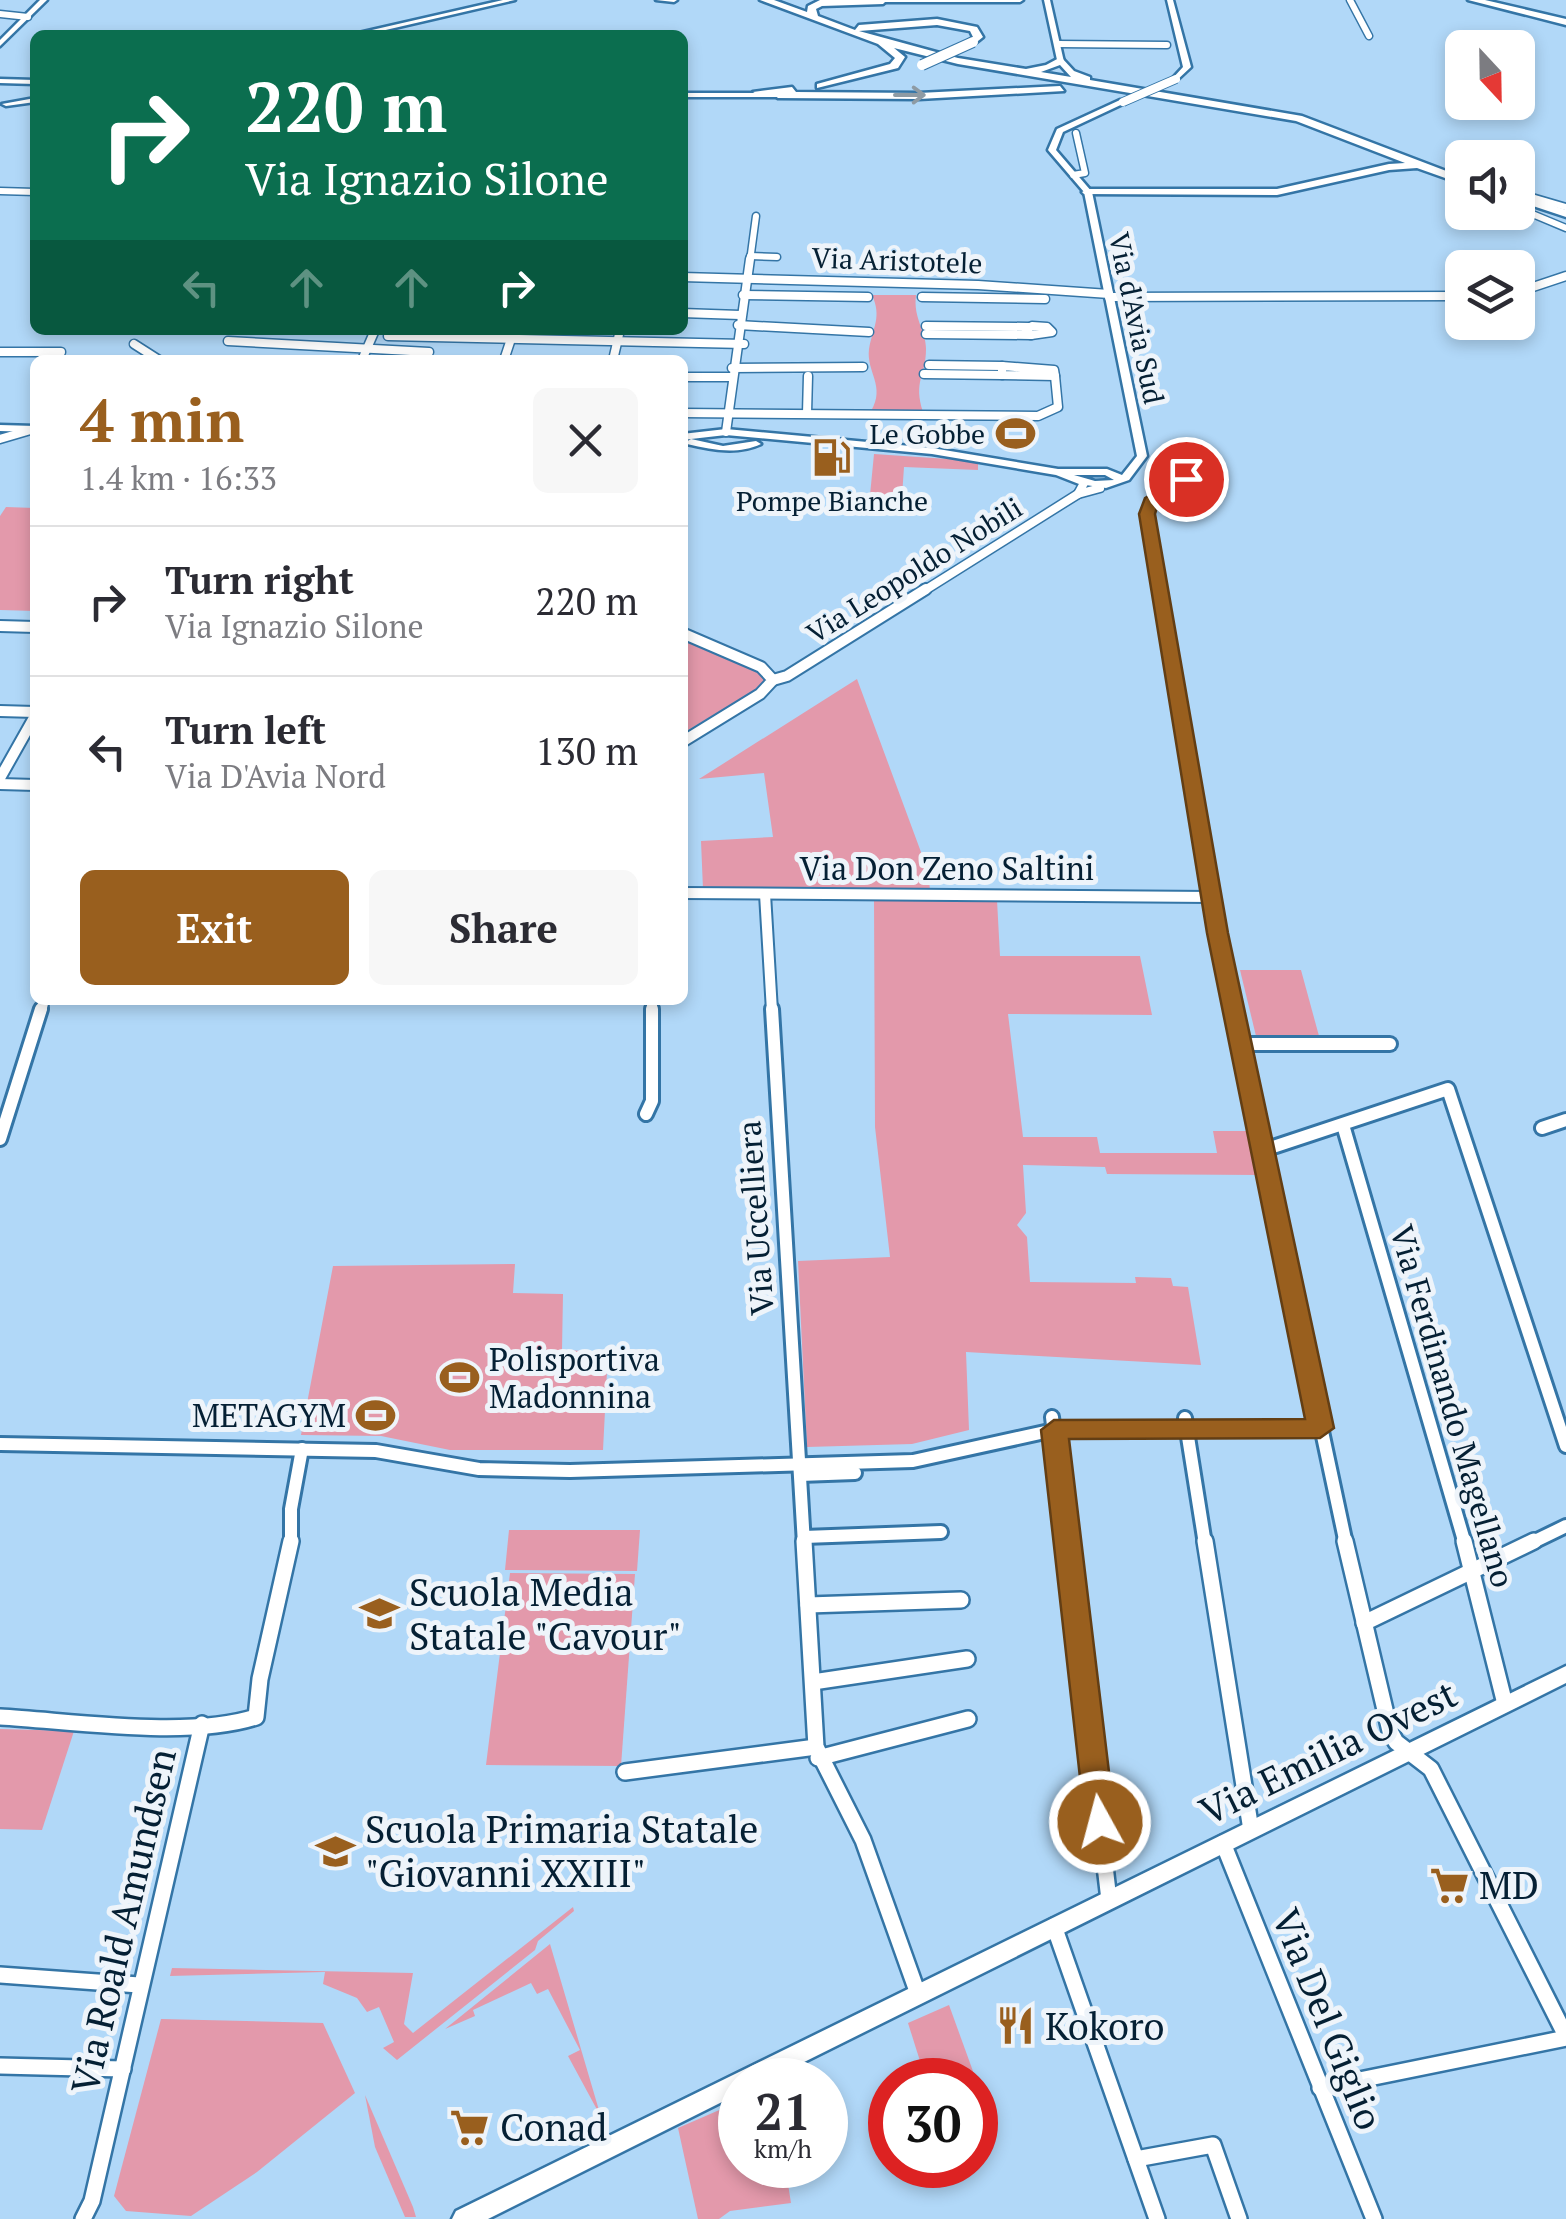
<!DOCTYPE html>
<meta charset="utf-8">
<style>
:root{--surface:#fff;--page:#f7f7f7;--text:#2b2b33;--muted:#7c7c81;--line:#e1e1e2;--accent:#995f1e}
body{margin:0;font-family:"PT Serif",serif;background:var(--page);color:var(--text);height:100vh;display:flex;flex-direction:column;font-size:38px;white-space:nowrap}
*{box-sizing:border-box;margin:0}
p{font-size:32px;color:var(--muted)}
.icon{flex:none;width:55px;height:55px;fill:none;stroke:currentColor;stroke-width:2;stroke-linecap:round;stroke-linejoin:round}
.map{position:relative;flex:1;overflow:hidden}
.details{position:absolute;left:30px;top:355px;width:658px;height:650px;display:flex;flex-direction:column;background:var(--surface);border-radius:15px;box-shadow:0 5px 15px #0003}
.details>*{flex:none}
.hud{position:absolute;left:30px;top:30px;width:658px;height:305px;border-radius:15px;box-shadow:0 5px 15px #0003;background:#0b6e4f;color:#fff;overflow:hidden}
.needle{width:65px;rotate:158deg}
.controls{position:absolute;left:1445px;top:30px;display:grid;gap:20px}
.controls a{display:grid;place-items:center;width:90px;height:90px;border-radius:15px;background:var(--surface);box-shadow:0 5px 15px #0003;font-size:50px}
.speed{position:absolute;left:718px;top:2058px;display:flex;gap:20px;font-size:50px;font-weight:700;text-align:center}
.speed>*{display:grid;place-content:center;width:130px;height:130px;border-radius:50%;background:var(--surface);box-shadow:0 5px 15px #0003;line-height:1}
.speed small{font-size:25px;font-weight:400}
.speed .limit{border:15px solid #d22;background:#fff;color:#111}
.pin{position:absolute;display:grid;place-items:center;width:85px;height:85px;color:#fff;margin:-42px;border:5px solid #fff;border-radius:50%;box-shadow:0 2px 10px #0007}
.me{position:absolute;width:110px;margin:-55px;rotate:353deg;stroke-linejoin:round;filter:drop-shadow(0 0 8px #0008)}
.turn{display:flex;align-items:center;gap:35px;height:210px;padding:0 50px;font-size:45px}
.turn .icon{width:130px;height:130px;stroke-width:2.5}
.turn b{display:block;font-size:70px;line-height:85px}
.lanes{display:flex;align-items:center;height:95px;padding:0 50px;background:#0003;justify-content:center;gap:50px;direction:ltr}
.lanes .off{opacity:.35}
.round{display:grid;place-items:center;flex:none;width:105px;height:105px;border-radius:15px;background:var(--page)}
.overview{display:flex;align-items:center;justify-content:space-between;height:170px;padding:0 50px}
h1{font-size:60px;font-weight:800;line-height:75px;color:var(--accent)}
.primary-button{display:flex;gap:20px;margin-top:auto;padding:20px 50px}
.primary-button a{flex:1;height:115px;border-radius:15px;background:var(--accent);color:#fff;font-size:40px;font-weight:800;line-height:115px;text-align:center}
.primary-button a+a{background:var(--page);color:var(--text)}
ul{padding:0;list-style:none}
li{display:flex;align-items:center;gap:30px;height:150px;padding:0 50px;border-top:2px solid var(--line)}
li div{flex:1}
li b{display:block;font-size:38px}
li em{font-style:normal}
.map>svg:first-child{display:block}
</style>
<div class="map">
<svg width="1566" height="2219" viewBox="0 0 1566 2219">
<rect width="100%" height="100%" fill="#b1d8f8"/>
<g fill="#e399ab">
<path d="M872,295h44c-3,24 10,35 10,54 0,27 -13,32 -3,63l-52,-1c15,-25 -5,-39 -2,-62 4,-22 13,-32 3,-54z"/>
<path d="M874,454l104,7v9l-74,-3 -2,29 -32,-1z"/>
<path d="M6,507l29,1v103l-35,-1v-94z"/>
<path d="M682,638l85,38 -8,12 -76,45z"/>
<path d="M857,679l71,192 2,19 -227,-1 -2,-48 72,-4 -9,-64 -65,6z"/>
<path d="M874,899l123,1 3,56h140l12,59 -144,-1 15,123h74l3,16h117l-4,-22h36l9,44 -151,-1 -2,-7 -82,-2 3,48 -9,12 10,12 3,45 106,1 -1,-6 36,1 2,8 15,1 13,78 -235,-13 3,78 -57,14 -105,3 -9,-186 92,-4 -15,-130z"/>
<path d="M1240,970h61l18,66h-63z"/>
<path d="M515,1264l-2,29 50,1 -1,56 46,2 -5,98h-153l-69,-14 -80,-1 32,-169z"/>
<path d="M509,1530h131l-3,41 -132,-1z"/>
<path d="M510,1573l125,1 -14,192 -135,-1z"/>
<path d="M0,1729l74,2 -32,99 -42,-1z"/>
<path d="M573,1907l1,4 -36,30 -3,9 -138,110 -14,-12 11,-6 -15,-35 -12,5 -10,-14 -34,-14 2,-12 -155,4 2,-8 241,5 -9,51 9,9z"/>
<path d="M550,1944l51,173 -33,-61 12,-6 -32,-61 -11,5 -6,-11 -58,27 2,6 -30,13z"/>
<path d="M949,2005l25,69 -19,6h-29l-18,-57z"/>
<path d="M161,2019l162,4 32,70 -98,79 -66,44 -65,-5 -12,-15z"/>
<path d="M365,2095l48,112 3,10h-11l-30,-70z"/>
<path d="M740,2101v64h45l6,38 -61,8 -11,8h-21l-20,-91z"/>
</g>
<g fill="none" stroke-linecap="round" stroke-linejoin="round">
<defs>
<g id="street-far4">
<path d="M1350,0l19,36"/>
<path d="M0,14l28,3"/>
<path d="M1058,44l109,1"/>
<path d="M1073,175l12,-2 -9,-40"/>
<path d="M0,191l35,1"/>
<path d="M1518,193l48,14"/>
<path d="M1518,208l48,20"/>
<path d="M750,256l27,1"/>
<path d="M750,261l6,-45"/>
</g>
<g id="street-far3">
<path d="M682,277l296,8 131,9"/>
<path d="M1518,292l48,-16"/>
<path d="M743,295l125,2"/>
<path d="M922,297l123,2"/>
<path d="M1109,297l353,-1"/>
<path d="M682,313l58,2"/>
<path d="M738,325l131,7"/>
<path d="M926,326l103,1"/>
<path d="M1032,326l15,1 5,5 -21,3 -5,-5z"/>
<path d="M926,334l105,1"/>
<path d="M388,336l356,8"/>
<path d="M228,341l201,11"/>
<path d="M134,344l25,16"/>
<path d="M0,352h61"/>
<path d="M362,360l13,-30"/>
<path d="M504,360l10,-30"/>
<path d="M613,360l7,-30"/>
<path d="M929,365l73,1"/>
<path d="M1002,366l52,4 1,6 -53,-1z"/>
<path d="M732,368l131,-1"/>
<path d="M924,374l78,1"/>
<path d="M682,377h48"/>
<path d="M682,413l356,3 20,-9 -3,-31"/>
<path d="M807,413l1,-37"/>
<path d="M726,432l24,-173"/>
<path d="M0,439l34,-10"/>
<path d="M1084,483l-6,11 22,-6"/>
<path d="M922,592l156,-98"/>
<path d="M1159,592l-12,-78 6,-15 38,-22"/>
</g>
<g id="street-far2">
<path d="M1159,589l74,422"/>
<path d="M0,626l35,1"/>
<path d="M682,633l79,34 12,13 -13,14 -78,48"/>
<path d="M773,680l14,-4 139,-87"/>
<path d="M0,711l35,1"/>
<path d="M0,778l35,-62"/>
<path d="M0,784l35,1"/>
<path d="M682,893l529,4"/>
<path d="M765,894l7,117"/>
<path d="M652,1000v11"/>
<path d="M41,1011l3,-11"/>
</g>
<g id="street-far1">
<path d="M772,1009l32,535"/>
<path d="M1232,1009l114,535"/>
<path d="M1239,1044h151"/>
<path d="M646,1114l6,-13v-92"/>
<path d="M1343,1125l122,419"/>
<path d="M1542,1128l24,-8"/>
<path d="M0,1139l41,-130"/>
<path d="M1261,1151l187,-62 118,357"/>
<path d="M1052,1417l15,127"/>
<path d="M1185,1418l20,126"/>
<path d="M0,1444l376,7 103,18 91,2 343,-10 141,-31 266,-2"/>
<path d="M800,1475l55,-2"/>
<path d="M804,1537l137,-5"/>
<path d="M291,1544v-35l11,-60"/>
<path d="M1529,1544l37,-18"/>
</g>
<g id="street">
<path d="M804,1541l12,206 47,93 55,154"/>
<path d="M1067,1541l42,359"/>
<path d="M1205,1541l46,289"/>
<path d="M1345,1541l45,190 6,11 35,27 135,267"/>
<path d="M1464,1541l41,163"/>
<path d="M808,1605l153,-5"/>
<path d="M1364,1623l170,-82"/>
<path d="M813,1682l154,-23"/>
<path d="M0,1717c72,4 188,22 256,0l4,-38 31,-138"/>
<path d="M818,1758l150,-39"/>
<path d="M625,1772l191,-25"/>
<path d="M1223,1843l151,376"/>
<path d="M1054,1926l103,293"/>
<path d="M0,1975l139,10"/>
<path d="M0,2066l123,3"/>
<path d="M1320,2088l246,-50"/>
<path d="M1136,2159l77,-14 26,74"/>
<path d="M83,2219l9,-18 110,-477"/>
</g>
<g id="secondary">
<path d="M40,0h7l-47,46v-6z"/>
<path d="M503,0h12l-151,35h-14z"/>
<path d="M656,0h21l-3,2z"/>
<path d="M854,0h169l-3,2h-163z"/>
<path d="M1044,0h6l14,62 -7,-2z"/>
<path d="M1167,0h6l18,67 -15,14 -4,-2 11,-12z"/>
<path d="M0,79l35,1v4l-35,-1z"/>
<path d="M682,93h96l4,2 -4,2h-96z"/>
<path d="M35,98v4l-29,4 -4,-2z"/>
<path d="M1120,100l7,2 -64,30 -7,18 36,42 55,264 -18,24 -23,8 -27,-4 -23,-9 -124,-21 -206,-19 -35,4 32,7 33,-5 5,3c-24,11 -48,6 -74,0l-1,-2 5,-3 -9,1v-6l44,-5 206,19 126,21h49l15,6 15,-19 -53,-264 -36,-42 9,-21zM1074,475h31l9,5 -19,1z"/>
<path d="M0,425l35,1v6l-35,-1z"/>
<path d="M1566,1666v17l-798,397h-28v13l-252,126h-36l4,-8z"/>
</g>
<g id="highway">
<path d="M760,0h14l33,12 1,-6 12,-6h67l-4,4 -61,2 -6,3 2,7 37,14 4,-5 78,-6 40,8 6,10 -10,8 -5,-3 5,-5 -3,-6 -33,-6 -78,6 99,27 68,11 20,-4 15,-8 13,14 16,6v3l212,36 160,61v7l-45,-16 -28,2 -112,25 -193,-1 -2,-2 6,-3h189l112,-25 16,-1 -109,-42 -338,-57 -64,-16 11,9 -7,11 -81,20v-4l73,-20 5,-6 -17,-14zM1060,65l11,12 -30,-5z"/>
<path d="M1468,0h17l81,19v6z"/>
<path d="M1060,86l4,5 -145,8 -141,-1 -5,-4 -15,1 -5,-3 39,-5 4,5 123,1z"/>
<path d="M1518,194l48,16v7l-48,-16z"/>
</g>
</defs>
<use href="#street-far4" stroke="#3475a6" stroke-width="9"/>
<use href="#street-far3" stroke="#3475a6" stroke-width="11"/>
<use href="#street-far2" stroke="#3475a6" stroke-width="14"/>
<use href="#street-far1" stroke="#3475a6" stroke-width="18"/>
<use href="#street" stroke="#3475a6" stroke-width="20"/>
<use href="#secondary" stroke="#3475a6" stroke-width="5"/>
<use href="#highway" stroke="#3475a6" stroke-width="5"/>
<use href="#street-far4" stroke="#fff" stroke-width="6"/>
<use href="#street-far3" stroke="#fff" stroke-width="8"/>
<use href="#street-far2" stroke="#fff" stroke-width="10"/>
<use href="#street-far1" stroke="#fff" stroke-width="12"/>
<use href="#street" stroke="#fff" stroke-width="15"/>
<use href="#secondary" fill="#fff" fill-rule="evenodd"/>
<use href="#highway" fill="#fff" fill-rule="evenodd"/>
<defs>
<path id="secondary-bridge" d="M1123,102l53,-23"/>
<path id="highway-bridge" d="M922,65l51,-23"/>
</defs>
<use href="#secondary-bridge" stroke="#3475a6" stroke-width="10" stroke-linecap="butt"/>
<use href="#highway-bridge" stroke="#3475a6" stroke-width="12" stroke-linecap="butt"/>
<use href="#secondary-bridge" stroke="#fff" stroke-width="8"/>
<use href="#highway-bridge" stroke="#fff" stroke-width="10"/>
</g>
<defs><path id="oneway-shaft" d="M-6 0H5M1.5-3L5.5 0L1.5 3" fill="none" stroke-width="1.6" stroke-linecap="round" stroke-linejoin="round" transform="scale(2.5)"/></defs>
<use stroke="#8e9ba4" href="#oneway-shaft" transform="translate(910 95)"/>
<path fill="#995f1e" stroke="#633e14" stroke-width="2.5" d="M1186,474l5,1v7l-33,22 -3,10 73,419 106,495 -14,10 -251,1 46,383 -4,9 -11,4 -11,-4 -4,-9 -44,-392 13,-10 251,-1 -98,-486 -68,-419 6,-16z"/>
<defs>
<symbol id="stadium-bare" viewBox="-9 -9 18 18"><path d="M0-5a6.5 5 0 1 0 0 10a6.5 5 0 1 0 0-10ZM-3.5-1.8h7v3.6h-7Z" fill="#995f1e" stroke="#eef4fa" stroke-width="2.5" paint-order="stroke"/></symbol>
<symbol id="fuel-bare" viewBox="-9 -9 18 18"><path d="M-5.5-6h7V0h2V4h1.3V-2.5L3-4.5l.8-.8L6-3V5H2.5V1h-1V6h-7ZM-4.2-4.7v3.2H.2V-4.7Z" fill="#995f1e" stroke="#eef4fa" stroke-width="2.5" paint-order="stroke"/></symbol>
<symbol id="school-bare" viewBox="-9 -9 18 18"><path d="M0-5L7-2L0 1L-7-2ZM-4 1L0 2.5L4 1V4Q0 6-4 4Z" fill="#995f1e" stroke="#eef4fa" stroke-width="2.5" paint-order="stroke"/></symbol>
<symbol id="supermarket-bare" viewBox="-9 -9 18 18"><path d="M-6-5.5h2.5l.6 2H6L4.5 2H-2.5L-4.4-4H-6ZM-1.5 3.2a1.3 1.3 0 1 0 .1 0ZM3 3.2a1.3 1.3 0 1 0 .1 0Z" fill="#995f1e" stroke="#eef4fa" stroke-width="2.5" paint-order="stroke"/></symbol>
<symbol id="restaurant-bare" viewBox="-9 -9 18 18"><path d="M-5-6h1v4h1v-4h1v4h1v-4h1v5L-1.5 .5V6h-2V.5L-5-1ZM5-6V6H3V1.5H1.5Q1.5-4 5-6Z" fill="#995f1e" stroke="#eef4fa" stroke-width="2.5" paint-order="stroke"/></symbol>
</defs>
<g fill-rule="evenodd">
<use href="#stadium-bare" x="988" y="406" width="55" height="55"/>
<use href="#fuel-bare" x="804" y="430" width="55" height="55"/>
<use href="#stadium-bare" x="432" y="1350" width="55" height="55"/>
<use href="#stadium-bare" x="348" y="1388" width="55" height="55"/>
<use href="#school-bare" x="352" y="1586" width="55" height="55"/>
<use href="#school-bare" x="308" y="1824" width="55" height="55"/>
<use href="#supermarket-bare" x="1422" y="1858" width="55" height="55"/>
<use href="#restaurant-bare" x="988" y="1998" width="55" height="55"/>
<use href="#supermarket-bare" x="442" y="2100" width="55" height="55"/>
</g>
<g text-anchor="middle" dominant-baseline="central" stroke-width="10" stroke-linejoin="round" paint-order="stroke">
<g font-size="28" fill="#052034" stroke="#eef4fa">
<text transform="translate(897 260) rotate(2)">Via Aristotele</text>
<text transform="translate(1137 318) rotate(78)">Via d'Avia Sud</text>
<text transform="translate(914 570) rotate(-32)">Via Leopoldo Nobili</text>
</g>
<g font-size="28" fill="#052034" stroke="#eef4fa" text-anchor="end">
<text x="985" y="433">Le Gobbe</text>
<text x="832" y="500" text-anchor="middle">Pompe Bianche</text>
</g>
<g font-size="32" fill="#052034" stroke="#eef4fa">
<text x="947" y="868">Via Don Zeno Saltini</text>
<text transform="translate(755 1218) rotate(-94)">Via Uccelliera</text>
<text transform="translate(1453 1406) rotate(74)">Via Ferdinando Magellano</text>
</g>
<g font-size="32" fill="#052034" stroke="#eef4fa" text-anchor="start">
<text x="489" y="1359">Polisportiva<tspan x="489" dy="37">Madonnina</tspan></text>
<text x="346" y="1415" text-anchor="end">METAGYM</text>
</g>
<g font-size="38" fill="#052034" stroke="#eef4fa" text-anchor="start">
<text x="409" y="1592">Scuola Media<tspan x="409" dy="44">Statale "Cavour"</tspan></text>
<text x="365" y="1829">Scuola Primaria Statale<tspan x="365" dy="44">"Giovanni XXIII"</tspan></text>
<text x="1479" y="1885">MD</text>
<text x="1045" y="2026">Kokoro</text>
<text x="500" y="2127">Conad</text>
</g>
<g font-size="38" fill="#052034" stroke="#eef4fa">
<text transform="translate(1328 1752) rotate(-26)">Via Emilia Ovest</text>
<text transform="translate(123 1921) rotate(-77)">Via Roald Amundsen</text>
<text transform="translate(1328 2019) rotate(68)">Via Del Giglio</text>
</g>
</g>
</svg>
<div class="controls">
<a><svg class="needle" viewBox="-14 -14 28 28"><path d="M0-13l5 13h-10z" fill="#e53935"/><path d="M0 13l5-13h-10z" fill="#7c7c81"/></svg></a>
<a><svg class="icon" aria-label="sound" viewBox="0 0 24 24"><path d="M4 9h4l5-4v14l-5-4H4zM17 9q2 3 0 6"/></svg></a>
<a><svg class="icon" aria-label="layers" viewBox="0 0 24 24"><path d="M12 4l9 5-9 5-9-5zM3 14l9 5 9-5"/></svg></a>
</div>
<div class="speed"><div>21<small>km/h</small></div><div class="limit">30</div></div>
<div class="pin" style="left:1186px;top:479px;background:#d93025"><svg class="icon" aria-label="arrive" viewBox="0 0 24 24"><path d="M6 21V4h12l-3 4 3 4H6"/></svg></div>
<svg class="me" style="left:1100px;top:1822px" viewBox="-20 -20 40 40"><circle r="17" fill="#995f1e" stroke="#fff" stroke-width="3"/><path d="M0-11L8 9 0 5-8 9z" fill="#fff"/></svg>
<div class="hud">
<div class="turn"><svg class="icon" aria-label="right" viewBox="0 0 24 24"><path d="M7 20v-9h11M14 6l5 5-5 5"/></svg><div><b>220 m</b>Via Ignazio Silone</div></div>
<div class="lanes"><svg class="icon off" aria-label="left" viewBox="0 0 24 24"><path d="M17 20v-9H6M10 6l-5 5 5 5"/></svg><svg class="icon off" aria-label="ahead" viewBox="0 0 24 24"><path d="M12 20V5M6 11l6-6 6 6"/></svg><svg class="icon off" aria-label="ahead" viewBox="0 0 24 24"><path d="M12 20V5M6 11l6-6 6 6"/></svg><svg class="icon" aria-label="right" viewBox="0 0 24 24"><path d="M7 20v-9h11M14 6l5 5-5 5"/></svg></div>
</div>
<section class="details">
<div class="overview"><div><h1>4 min</h1><p>1.4 km · 16:33</p></div><a class="round"><svg class="icon" aria-label="close" viewBox="0 0 24 24"><path d="M6 6l12 12M18 6L6 18"/></svg></a></div>
<ul>
<li><svg class="icon" aria-label="right" viewBox="0 0 24 24"><path d="M7 20v-9h11M14 6l5 5-5 5"/></svg><div><b>Turn right</b><p>Via Ignazio Silone</p></div><em>220 m</em></li>
<li><svg class="icon" aria-label="left" viewBox="0 0 24 24"><path d="M17 20v-9H6M10 6l-5 5 5 5"/></svg><div><b>Turn left</b><p>Via D'Avia Nord</p></div><em>130 m</em></li>
</ul>
<div class="primary-button"><a>Exit</a><a>Share</a></div>
</section>
</div>
